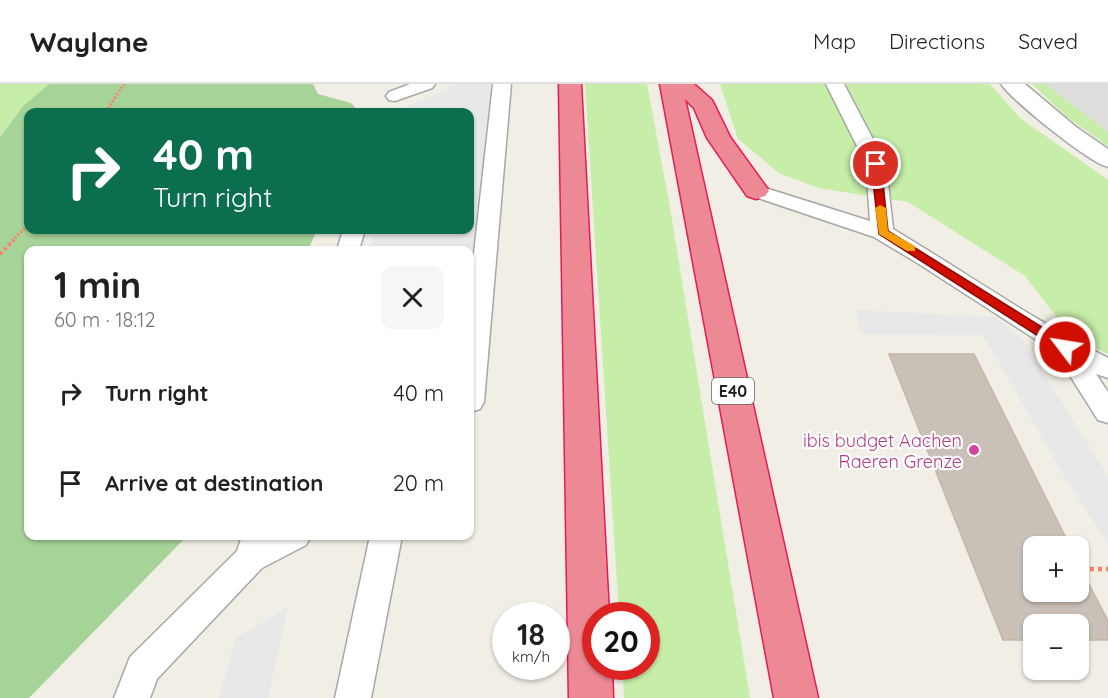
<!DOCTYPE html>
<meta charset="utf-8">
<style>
:root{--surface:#fff;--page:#f6f6f6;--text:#202124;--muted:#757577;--line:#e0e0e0}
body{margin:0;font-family:Quicksand,sans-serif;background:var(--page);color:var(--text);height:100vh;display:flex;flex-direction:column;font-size:22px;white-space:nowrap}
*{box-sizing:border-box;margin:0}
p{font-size:20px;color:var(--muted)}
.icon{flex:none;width:33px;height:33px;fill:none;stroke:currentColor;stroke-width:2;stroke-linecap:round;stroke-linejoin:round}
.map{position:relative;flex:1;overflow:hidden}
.side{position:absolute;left:24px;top:162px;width:450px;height:294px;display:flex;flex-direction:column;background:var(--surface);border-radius:12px;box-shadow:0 2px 4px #0004}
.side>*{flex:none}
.guide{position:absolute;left:24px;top:24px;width:450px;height:126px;border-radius:12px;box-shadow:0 2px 4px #0004;background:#0b6e4f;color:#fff;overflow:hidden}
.controls{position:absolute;left:1023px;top:452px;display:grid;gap:12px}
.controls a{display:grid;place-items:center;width:66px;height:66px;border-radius:12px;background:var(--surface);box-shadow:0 2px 4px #0004;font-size:30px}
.speed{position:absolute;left:492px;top:518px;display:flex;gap:12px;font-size:30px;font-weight:700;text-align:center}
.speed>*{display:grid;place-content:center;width:78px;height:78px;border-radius:50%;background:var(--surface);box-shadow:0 2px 4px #0004;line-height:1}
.speed small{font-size:15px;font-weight:400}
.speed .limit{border:9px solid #d22;background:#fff;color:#111}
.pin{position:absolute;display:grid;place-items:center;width:51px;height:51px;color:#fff;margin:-26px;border:3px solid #fff;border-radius:50%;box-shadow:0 2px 6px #0007}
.me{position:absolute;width:66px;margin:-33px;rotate:301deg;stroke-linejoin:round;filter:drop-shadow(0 0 4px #0008)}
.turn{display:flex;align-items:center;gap:21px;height:126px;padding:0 30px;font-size:27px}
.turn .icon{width:78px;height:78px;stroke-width:2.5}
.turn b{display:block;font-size:42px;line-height:51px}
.round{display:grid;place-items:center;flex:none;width:63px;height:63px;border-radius:12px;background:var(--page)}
.overview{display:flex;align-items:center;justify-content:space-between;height:102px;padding:0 30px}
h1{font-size:36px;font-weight:700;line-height:45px}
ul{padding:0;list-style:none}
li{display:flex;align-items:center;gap:18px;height:90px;padding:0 30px}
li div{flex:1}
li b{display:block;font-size:22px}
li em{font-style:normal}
header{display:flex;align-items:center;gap:36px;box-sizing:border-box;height:84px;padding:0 30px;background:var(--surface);border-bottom:2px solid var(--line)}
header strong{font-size:28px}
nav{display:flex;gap:33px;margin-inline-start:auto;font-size:21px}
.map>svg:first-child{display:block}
</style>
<header>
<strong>Waylane</strong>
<nav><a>Map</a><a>Directions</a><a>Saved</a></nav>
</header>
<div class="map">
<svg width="1108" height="614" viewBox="0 0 1108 614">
<rect width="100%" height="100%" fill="#f1eee5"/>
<path fill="#dedddc" d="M1045,0h63v48l-25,-19z"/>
<g fill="#c6eea8">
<path d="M0,0h49l-26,22 -23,31z"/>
<path d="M585,0h62l23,124 80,490h-126l-2,-32h24v-51h-27z"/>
<path d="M720,0h270l30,34 88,62v174l-37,-18 -46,-60 -117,-74 -90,-14 -39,-15 -41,-34z"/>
<path d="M1032,0h13l63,48v14l-41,-29z"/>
</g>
<path fill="#a5d398" d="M49,0h264l5,10 33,9 8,9h-331v118h289l-9,20h-280v286h159l-158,162h-29v-561l23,-31z"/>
<g fill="#e8e8e8">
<path d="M458,0h44l-30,295 -2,1v-130h-101l6,-20h95v-118h-63l2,-6z"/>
<path d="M856,226l138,7 26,19 88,140v68l-43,-66 -82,-143 -123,-1z"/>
<path d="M288,523l-20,91h-49l17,-60z"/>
</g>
<path fill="#c9c1b8" stroke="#c4b5a7" stroke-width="1.5" d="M889,270h85l96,192h-36v45h44v-28l30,58v19h-30v-16h-44v16h-31z"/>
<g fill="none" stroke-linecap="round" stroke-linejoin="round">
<defs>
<g id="lane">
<path d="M410,0h25l-3,4 -37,13 -6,-1 -3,-4 3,-4z"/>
<path d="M493,0h18l-27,318 -4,7 -10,3v-123z"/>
<path d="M826,0h18l42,80 7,65c72,43 140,91 215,129v20l-12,-4 12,18v31l-10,-3 -43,-68 -136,-88 -45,-27 -125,-42 -3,-4 3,-4 7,-2 114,36 -4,-57z"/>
<path d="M343,146h22l-6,20h-22z"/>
<path d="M242,452h69l-5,9 -44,23 -105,111 -7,19h-36l16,-41 107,-106z"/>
<path d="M370,452h32l-31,162h-36z"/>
</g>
<path id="street" d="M1001,0h24l51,43 32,22v18c-20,-5 -94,-65 -107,-83z"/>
<g id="highway">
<path d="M559,0h22l28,531h-13v51h16l1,32h-44z"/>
<path d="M660,0h34l18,16 18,37 39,54 -4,5 -9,3 -9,-3 -40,-58 -13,-30 -9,-9 133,599h-44z"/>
</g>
</defs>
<use href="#lane" stroke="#a7a7a7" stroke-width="3"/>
<use href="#street" stroke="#a7a7a7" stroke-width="3"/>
<use href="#highway" stroke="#e61b53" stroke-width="3"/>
<g stroke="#ff8268" stroke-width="3" stroke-dasharray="2 2" stroke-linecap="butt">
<path d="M106,28l18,-28"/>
<path d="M12,157l16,-16"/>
</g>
<path stroke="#ff8268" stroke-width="4" stroke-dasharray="3 3" stroke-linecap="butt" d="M0,170l14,-14"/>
<path stroke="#ff8268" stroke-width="4.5" stroke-dasharray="4 4" stroke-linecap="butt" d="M1082,485h26"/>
<use href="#lane" fill="#fff" fill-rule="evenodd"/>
<use href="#street" fill="#fff" fill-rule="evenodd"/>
<use href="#highway" fill="#ec8994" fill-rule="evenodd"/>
</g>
<path fill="#cf0e00" stroke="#870900" stroke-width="1.5" d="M876,77l5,3 7,67 181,113 2,3 -2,3h-9l-181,-116 -8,-70z"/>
<path fill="#f59e0b" d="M880,121l6,3 2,23 27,15v5h-8l-28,-17 -4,-26z"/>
<circle fill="#d1479c" stroke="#fff" stroke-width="2" cx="974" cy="366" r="6"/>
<g text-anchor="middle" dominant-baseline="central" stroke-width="4.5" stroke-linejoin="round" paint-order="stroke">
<rect fill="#fff" stroke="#636363" stroke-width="1.5" x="712" y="294" width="42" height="26" rx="4.5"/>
<g font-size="16" font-weight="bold" fill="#202020">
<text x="733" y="307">E40</text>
</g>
<g font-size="18" fill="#b23c85" stroke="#fff" text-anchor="end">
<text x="962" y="356">ibis budget Aachen<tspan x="962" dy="21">Raeren Grenze</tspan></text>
</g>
</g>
</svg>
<div class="controls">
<a>+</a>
<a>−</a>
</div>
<div class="speed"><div>18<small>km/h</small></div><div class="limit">20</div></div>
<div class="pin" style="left:876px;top:80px;background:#d93025"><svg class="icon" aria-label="arrive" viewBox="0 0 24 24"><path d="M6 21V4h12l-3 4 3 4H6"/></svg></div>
<svg class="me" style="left:1065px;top:263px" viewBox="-20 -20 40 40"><circle r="17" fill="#cf0e00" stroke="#fff" stroke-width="3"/><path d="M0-11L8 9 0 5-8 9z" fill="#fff"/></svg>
<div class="guide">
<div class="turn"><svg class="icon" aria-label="right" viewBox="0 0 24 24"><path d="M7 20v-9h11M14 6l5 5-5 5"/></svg><div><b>40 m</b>Turn right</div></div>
</div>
<section class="side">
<div class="overview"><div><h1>1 min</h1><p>60 m · 18:12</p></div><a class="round"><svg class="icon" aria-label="close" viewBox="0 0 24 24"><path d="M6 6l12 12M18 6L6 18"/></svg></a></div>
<ul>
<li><svg class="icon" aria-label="right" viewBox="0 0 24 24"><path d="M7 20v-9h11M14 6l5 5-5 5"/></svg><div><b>Turn right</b></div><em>40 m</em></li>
<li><svg class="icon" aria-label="arrive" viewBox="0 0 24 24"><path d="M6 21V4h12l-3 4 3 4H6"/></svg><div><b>Arrive at destination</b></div><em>20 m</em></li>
</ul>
</section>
</div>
